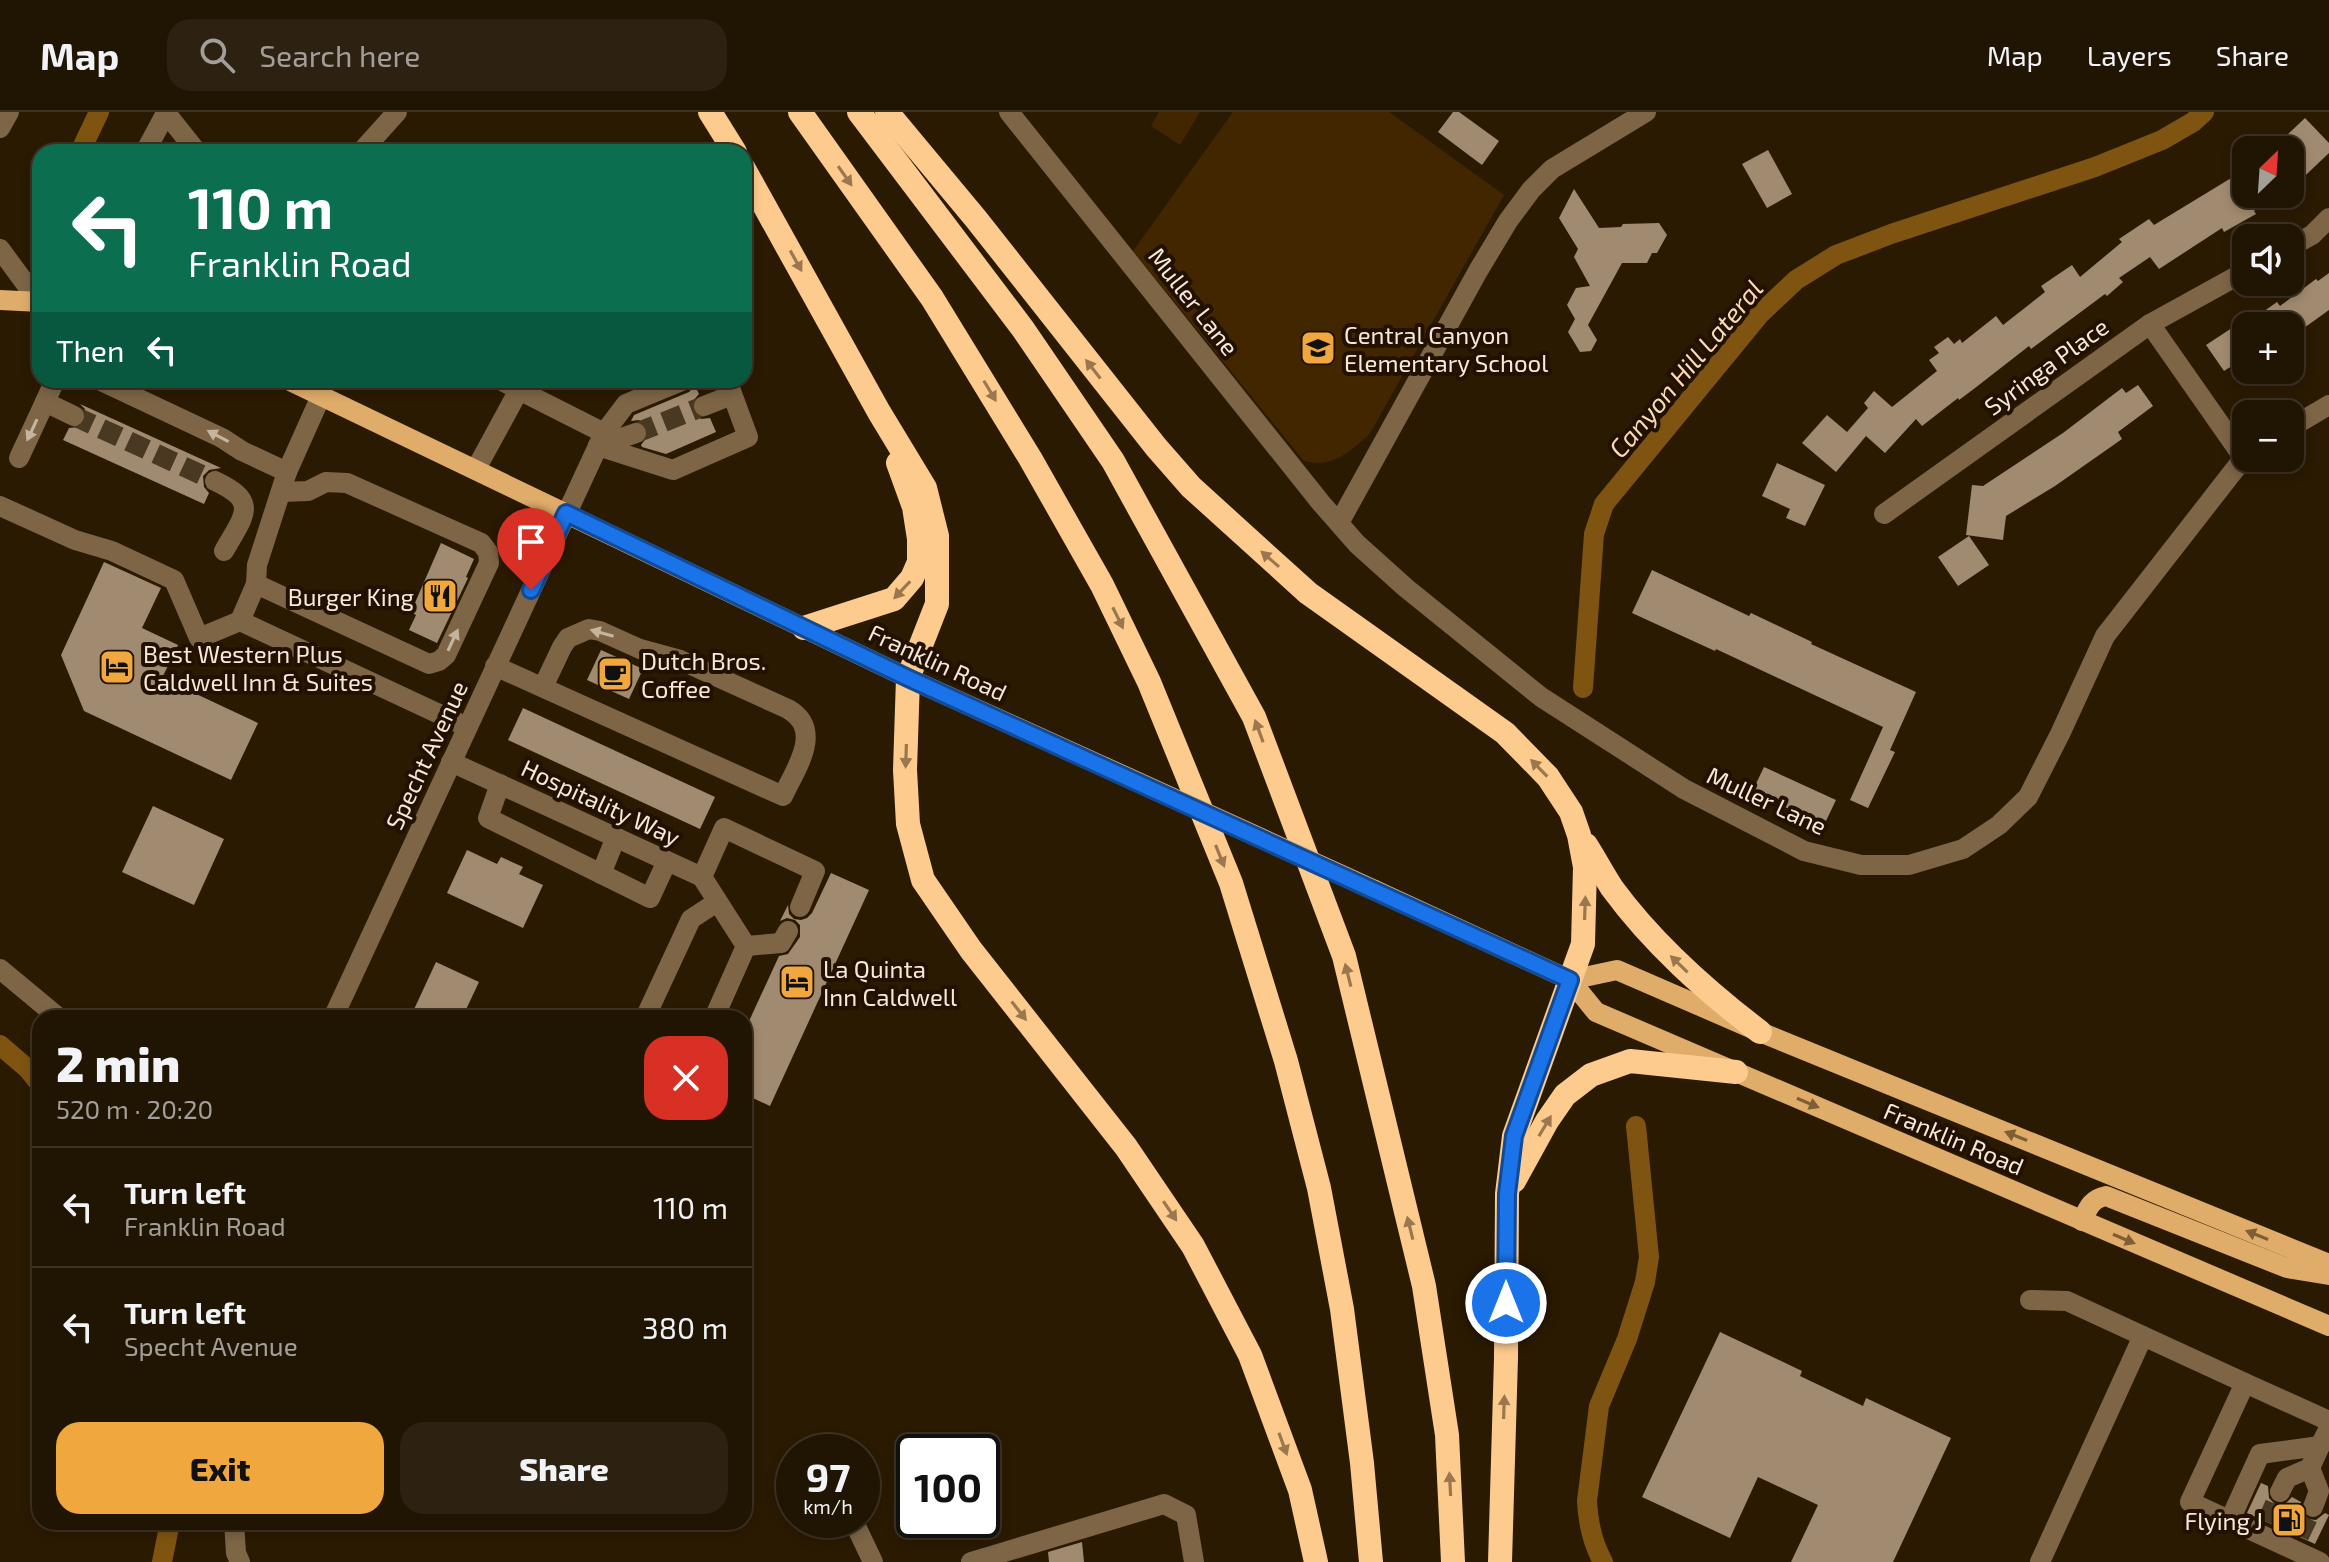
<!DOCTYPE html>
<meta charset="utf-8">
<style>
:root{--surface:#201402;--page:#2d2111;--text:#f1f3f6;--muted:#a29e99;--line:#3d3324;--accent:#f0a73e}
body{margin:0;font-family:"Exo 2",sans-serif;background:var(--page);color:var(--text);height:100vh;display:flex;flex-direction:column;font-size:30px;white-space:nowrap}
*{box-sizing:border-box;margin:0}
p{font-size:26px;color:var(--muted)}
.icon{flex:none;width:44px;height:44px;fill:none;stroke:currentColor;stroke-width:2;stroke-linecap:round;stroke-linejoin:round}
.map{position:relative;flex:1;overflow:hidden}
.details{position:absolute;left:32px;top:898px;width:720px;height:520px;display:flex;flex-direction:column;background:var(--surface);border-radius:24px;box-shadow:0 4px 12px #0003,0 0 0 2px var(--line)}
.details>*{flex:none}
.banner{position:absolute;left:32px;top:32px;width:720px;height:244px;border-radius:24px;box-shadow:0 4px 12px #0003,0 0 0 2px var(--line);background:#0b6e4f;color:#fff;overflow:hidden}
.needle{width:52px;rotate:25deg}
.buttons{position:absolute;left:2232px;top:24px;display:grid;gap:16px}
.buttons a{display:grid;place-items:center;width:72px;height:72px;border-radius:16px;background:var(--surface);box-shadow:0 4px 12px #0003,0 0 0 2px var(--line);font-size:40px}
.speed{position:absolute;left:776px;top:1322px;display:flex;gap:16px;font-size:40px;font-weight:700;text-align:center}
.speed>*{display:grid;place-content:center;width:104px;height:104px;border-radius:50%;background:var(--surface);box-shadow:0 4px 12px #0003,0 0 0 2px var(--line);line-height:1}
.speed small{font-size:20px;font-weight:400}
.speed .limit{border:4px solid #111;border-radius:12px;background:#fff;color:#111}
.pin{position:absolute;display:grid;place-items:center;width:68px;height:68px;color:#fff;margin:-82px -34px;border-radius:50% 50% 50% 0;rotate:-45deg;box-shadow:0 0 8px #0007}
.pin .icon{rotate:45deg}
.me{position:absolute;width:88px;margin:-44px;rotate:0deg;stroke-linejoin:round;filter:drop-shadow(0 0 6px #0008)}
.turn{display:flex;align-items:center;gap:28px;height:168px;padding:0 24px;font-size:36px}
.turn .icon{width:104px;height:104px;stroke-width:2.5}
.turn b{display:block;font-size:56px;line-height:68px}
.then{display:flex;align-items:center;height:76px;padding:0 24px;background:#0003;gap:16px;font-size:30px}
.round{display:grid;place-items:center;flex:none;width:84px;height:84px;border-radius:24px;background:var(--page)}
.headline{display:flex;align-items:center;justify-content:space-between;height:136px;padding:0 24px}
h1{font-size:48px;font-weight:800;line-height:60px}
.action{display:flex;gap:16px;margin-top:auto;padding:16px 24px}
.action a{flex:1;height:92px;border-radius:24px;background:var(--accent);color:#111;font-size:32px;font-weight:800;line-height:92px;text-align:center}
.action a+a{background:var(--page);color:var(--text)}
ul{padding:0;list-style:none}
li{display:flex;align-items:center;gap:24px;height:120px;padding:0 24px;border-top:2px solid var(--line)}
li div{flex:1}
li b{display:block;font-size:30px}
li em{font-style:normal}
header{display:flex;align-items:center;gap:48px;box-sizing:border-box;height:112px;padding:0 40px;background:var(--surface);border-bottom:2px solid var(--line)}
header strong{font-size:38px}
nav{display:flex;gap:44px;margin-inline-start:auto;font-size:28px}
.search{width:560px;height:72px;background:var(--page);display:flex;align-items:center;gap:20px;box-sizing:border-box;padding:0 28px;border-radius:24px;color:var(--muted);font-size:30px}
.map>svg:first-child{display:block}
</style>
<header>
<strong>Map</strong>
<div class="search"><svg class="icon" aria-label="search" viewBox="0 0 24 24"><circle cx="10" cy="10" r="6"/><path d="M15 15l6 6"/></svg>Search here</div>
<nav><a>Map</a><a>Layers</a><a>Share</a></nav>
</header>
<div class="map">
<svg width="2329" height="1450" viewBox="0 0 2329 1450">
<rect width="100%" height="100%" fill="#2b1a02"/>
<g fill="#412600">
<path d="M1159,0h41l-20,33 -29,-19z"/>
<path d="M1233,0h156l115,83 -135,240c-22,18 -35,33 -65,26l-171,-210z"/>
</g>
<g fill="none" stroke-linecap="round" stroke-linejoin="round">
<g stroke="#7f5410" stroke-width="20">
<path d="M80,40l19,-40"/>
<path d="M1583,576l11,-154 10,-30 156,-190 36,-34 40,-25 55,-21 204,-67 67,-27 31,-18 11,-10"/>
<path d="M0,933l28,24 12,15"/>
<path d="M162,1450l8,-40"/>
<path d="M1603,1450c-11,-20 -15,-39 -16,-61l12,-95 28,-67 18,-57 4,-25 -13,-131"/>
</g>
</g>
<g fill="#a18b70">
<path d="M1453,0h6l40,29 -17,24 -44,-33z"/>
<path d="M2305,6l24,25v10l-39,37v-40h-19z"/>
<path d="M1768,38l24,44 -25,14 -25,-44z"/>
<path d="M2246,57v25h26l-18,17 2,3 -32,18 -2,-4 -63,41 -9,-12 -31,21 4,4 -16,14 -2,-2 -74,55 -2,-3 -54,42 -16,12 -1,-2 -36,28 -6,-7 -31,34 -19,-17 -30,36 -34,-29 25,-28 20,17 21,-24 -4,-5 10,-12 18,16 45,-36 -8,-11 10,-7 -5,-6 14,-10 6,7 6,-5 2,4 34,-27 7,9 42,-33 -4,-6 31,-21 8,12 42,-35 -3,-3 30,-20 5,6z"/>
<path d="M1574,77l25,39 22,-1 2,-3 36,-1 8,12 -10,18h-5l-5,10h-25l-34,62 9,15 -6,11 -11,1 -12,-20 7,-13 -8,-14 9,-17 14,-2 -16,-29 4,-8 -19,-31z"/>
<path d="M2329,161v37l-39,28v-12h-47l34,-24 3,4 36,-27 2,2z"/>
<path d="M2238,212l8,12v21l-22,14 -18,-26z"/>
<path d="M2138,273l15,21 -35,26 4,7 -67,47 -49,30 -3,24 -37,-5 6,-50 11,1 80,-53 59,-45 4,5z"/>
<path d="M695,274l4,8 -8,9 1,8 9,8 9,-1 6,14 -50,22 -24,-7 -1,-2 7,-9v-6l-3,-6 -6,-4 -8,1 3,-6 55,-23z"/>
<path d="M80,292l141,64 -12,2 -6,6 1,11 5,6 -5,11 -141,-64 6,-12 12,-1 5,-6 -1,-12z"/>
<path d="M1777,351l48,22 -20,41 -19,-8 4,-9 -28,-13z"/>
<path d="M1969,424l20,29 -31,21 -20,-29z"/>
<path d="M441,431l33,16 -8,18 2,1 -31,65 -28,-13 7,-15 -5,-3z"/>
<path d="M104,450l57,26 -19,40 36,17 -16,33 96,45 -27,57 -147,-69 -23,-56z"/>
<path d="M1652,458l97,46 2,-3 61,29 -1,2 105,48 -26,58 5,2 -27,56 -18,-8 33,-73 -167,-78 -1,2 -83,-38z"/>
<path d="M601,538l42,19 -14,30 -42,-19z"/>
<path d="M523,596l192,89 -15,32 -192,-89z"/>
<path d="M1764,655l72,33 -12,25 -72,-33z"/>
<path d="M153,694l71,33 -30,66 -72,-33z"/>
<path d="M467,738l30,14 4,-7 22,10 -4,7 24,11 -20,43 -76,-35z"/>
<path d="M831,761l38,17 -99,216 -26,-12v-62l35,-76 9,-2 12,-17v-12l-5,-5 -8,-2 -7,3 8,-16 1,9 5,5 7,1 6,-2 5,-5z"/>
<path d="M436,850l43,20 -17,36h-52z"/>
<path d="M1720,1220l82,39 -2,5 63,30 3,-8 85,40 -58,124h-102l27,-57 -60,-28 -28,61 -88,-41z"/>
<path d="M2261,1371l7,3 1,12 6,6 11,-1 6,-6 9,5 -1,8 8,9 8,1 9,-7 4,2 -14,29 -68,-31z"/>
<path d="M1082,1430l2,20h-35l-1,-10z"/>
</g>
<g fill="none" stroke-linecap="round" stroke-linejoin="round">
<g stroke="#493923" stroke-width="20" stroke-dasharray="20 10" stroke-linecap="butt">
<path d="M74,304l141,65"/>
<path d="M636,321l68,-27"/>
<path d="M2267,1410l13,-30"/>
<path d="M2299,1424l14,-29"/>
</g>
<g stroke="#7d6546" stroke-width="20">
<path d="M167,0l-1,1 31,39"/>
<path d="M1009,0l312,391 36,41 49,44 135,109 143,92 120,62 57,14h48l54,-16 36,-24 29,-28 32,-63 45,-98 141,-181"/>
<path d="M0,16l9,-16"/>
<path d="M145,40l21,-39"/>
<path d="M361,40l36,-40"/>
<path d="M2290,135l22,-12 17,-17"/>
<path d="M0,137l39,53"/>
<path d="M2150,212l93,133"/>
<path d="M55,268l-10,22 29,14"/>
<path d="M99,268l123,58 20,13 45,21"/>
<path d="M527,268l-8,10 85,43 -6,13"/>
<path d="M321,284l-34,76 -30,93 -1,19 -16,37 227,106"/>
<path d="M704,294l28,-11"/>
<path d="M2290,316l39,-23"/>
<path d="M604,321l22,-29 58,-24"/>
<path d="M598,334l38,-13"/>
<path d="M19,346l26,-56"/>
<path d="M476,357l43,-79 -19,-10"/>
<path d="M215,369c45,21 29,34 9,70"/>
<path d="M0,394l75,34 37,11 62,29 25,58 41,-17"/>
<path d="M1884,402l266,-190 96,-53"/>
<path d="M1339,411l139,-252 30,-50 23,-31 21,-21 94,-57"/>
<path d="M256,472l173,80 10,-3 7,-6 43,-92 -1,-11 -7,-9 -134,-60 -21,-1 -18,9 -27,1"/>
<path d="M495,554l288,130c13,-28 41,-66 5,-87l-108,-49 -40,-11 -40,-18 -11,-2 -21,9 -6,9 -19,40"/>
<path d="M451,650l251,115 44,69 -32,72"/>
<path d="M500,672l-12,34 162,80 17,-37"/>
<path d="M601,762l15,-37"/>
<path d="M702,765l22,-49 91,43 -15,36"/>
<path d="M746,834l35,-3 7,-12"/>
<path d="M0,857l59,49"/>
<path d="M333,906l265,-572 75,24 75,-33 -21,-57"/>
<path d="M645,906l46,-99 26,-17"/>
<path d="M2030,1188l37,1 178,82"/>
<path d="M2310,1356l9,23 -6,16"/>
<path d="M2280,1380l7,-14 23,-10 10,-22"/>
<path d="M853,1408l20,42"/>
<path d="M2230,1408l30,-66 60,-8 9,-18"/>
<path d="M234,1410l2,31 4,9"/>
<path d="M971,1450l193,-58 22,11 8,47"/>
<path d="M2040,1450l103,-226"/>
<path d="M2320,1450l-130,-60 55,-119 84,38"/>
</g>
<g stroke="#dfac6a" stroke-width="20">
<path d="M0,188l40,2"/>
<path d="M288,268l620,298 197,89"/>
<path d="M1375,778l195,90 26,32 733,314"/>
<path d="M1570,868l47,-10 143,62 569,232"/>
<path d="M2082,1109c6,-13 9,-22 24,-25l181,72 42,7"/>
</g>
<g stroke="#fdcb8d" stroke-width="24">
<path d="M710,0l25,40"/>
<path d="M800,0l132,186 98,160 72,127 47,97 82,201 55,178 33,127 23,121 20,154 9,99"/>
<path d="M859,0l164,217 90,132 141,256 90,239 80,330 23,149 6,127"/>
<path d="M887,0l89,107 180,228 35,40 117,106 197,140 43,44 23,35 8,23 6,32 -2,77 -69,192 -7,58 -1,164 -6,204"/>
<path d="M744,57l135,243 46,76 12,48v68l-29,74 -3,92 3,54 15,56 48,70 155,197 67,99 57,109 50,135 16,72"/>
<path d="M804,516l90,-29 18,-21 7,-16v-23l-5,-32 -16,-44"/>
<path d="M1586,733c9,14 17,29 26,43 41,56 93,102 148,144"/>
<path d="M1514,1069l33,-60 18,-26 26,-20 39,-14 106,11"/>
</g>
<path stroke="#dfac6a" stroke-width="20" d="M1105,655l270,123"/>
</g>
<defs><path id="oneway-solid" d="M-6-.8H1V-3.2L6.5 0L1 3.2V.8H-6Z" transform="scale(2)"/></defs>
<g fill="#9a774e">
<use href="#oneway-solid" transform="translate(845 64) rotate(55)"/>
<use href="#oneway-solid" transform="translate(796 149) rotate(61)"/>
<use href="#oneway-solid" transform="translate(1093 257) rotate(-128)"/>
<use href="#oneway-solid" transform="translate(990 279) rotate(59)"/>
<use href="#oneway-solid" transform="translate(1270 447) rotate(-139)"/>
<use href="#oneway-solid" transform="translate(902 478) rotate(133)"/>
<use href="#oneway-solid" transform="translate(1118 506) rotate(64)"/>
<use href="#oneway-solid" transform="translate(1259 619) rotate(-110)"/>
<use href="#oneway-solid" transform="translate(906 644) rotate(92)"/>
<use href="#oneway-solid" transform="translate(1539 656) rotate(-134)"/>
<use href="#oneway-solid" transform="translate(1220 744) rotate(68)"/>
<use href="#oneway-solid" transform="translate(1585 796) rotate(-88)"/>
<use href="#oneway-solid" transform="translate(1679 852) rotate(-136)"/>
<use href="#oneway-solid" transform="translate(1348 863) rotate(-104)"/>
<use href="#oneway-solid" transform="translate(1019 899) rotate(52)"/>
<use href="#oneway-solid" transform="translate(1545 1014) rotate(-59)"/>
<use href="#oneway-solid" transform="translate(1170 1099) rotate(56)"/>
<use href="#oneway-solid" transform="translate(1410 1116) rotate(-104)"/>
<use href="#oneway-solid" transform="translate(1504 1295) rotate(-88)"/>
<use href="#oneway-solid" transform="translate(1283 1332) rotate(70)"/>
<use href="#oneway-solid" transform="translate(1450 1372) rotate(-93)"/>
</g>
<g fill="#c6b49f">
<use href="#oneway-solid" transform="translate(32 318) rotate(115)"/>
<use href="#oneway-solid" transform="translate(218 324) rotate(-152)"/>
<use href="#oneway-solid" transform="translate(602 521) rotate(-164)"/>
<use href="#oneway-solid" transform="translate(453 528) rotate(-65)"/>
</g>
<g fill="#805e35">
<use href="#oneway-solid" transform="translate(1808 991) rotate(23)"/>
<use href="#oneway-solid" transform="translate(2016 1024) rotate(-158)"/>
<use href="#oneway-solid" transform="translate(2257 1123) rotate(-158)"/>
<use href="#oneway-solid" transform="translate(2124 1127) rotate(23)"/>
</g>
<g fill="none" stroke-linecap="round" stroke-linejoin="round">
<defs>
<path id="route" d="M531,478l35,-77 342,165 662,302 -56,156 -7,58 -1,109"/>
</defs>
<use href="#route" stroke="#114b97" stroke-width="20"/>
<use href="#route" stroke="#1a73e8" stroke-width="14"/>
</g>
<defs>
<symbol id="school-square" viewBox="-11 -11 22 22"><rect x="-9" y="-9" width="18" height="18" rx="4" fill="#f0a73e" stroke="#210"/><path d="M0-5L7-2L0 1L-7-2ZM-4 1L0 2.5L4 1V4Q0 6-4 4Z" fill="#111"/></symbol>
<symbol id="restaurant-square" viewBox="-11 -11 22 22"><rect x="-9" y="-9" width="18" height="18" rx="4" fill="#f0a73e" stroke="#210"/><path d="M-5-6h1v4h1v-4h1v4h1v-4h1v5L-1.5 .5V6h-2V.5L-5-1ZM5-6V6H3V1.5H1.5Q1.5-4 5-6Z" fill="#111"/></symbol>
<symbol id="hotel-square" viewBox="-11 -11 22 22"><rect x="-9" y="-9" width="18" height="18" rx="4" fill="#f0a73e" stroke="#210"/><path d="M-6-4.5h1.5V1H6V5H4.5V3h-9V5H-6ZM-4 0a1.8 1.8 0 1 1 3.6 0ZM.5 0V-2.5h3Q6-2.5 6 0Z" fill="#111"/></symbol>
<symbol id="cafe-square" viewBox="-11 -11 22 22"><rect x="-9" y="-9" width="18" height="18" rx="4" fill="#f0a73e" stroke="#210"/><path d="M-5.5-4.5H6V0H3Q3 3.5 0 3.5H-2.5Q-5.5 3.5-5.5 0ZM3-3.2v2h1.7v-2ZM-6 4.5H4V6H-6Z" fill="#111"/></symbol>
<symbol id="fuel-square" viewBox="-11 -11 22 22"><rect x="-9" y="-9" width="18" height="18" rx="4" fill="#f0a73e" stroke="#210"/><path d="M-5.5-6h7V0h2V4h1.3V-2.5L3-4.5l.8-.8L6-3V5H2.5V1h-1V6h-7ZM-4.2-4.7v3.2H.2V-4.7Z" fill="#111"/></symbol>
</defs>
<g fill-rule="evenodd">
<use href="#school-square" x="1298" y="216" width="40" height="40"/>
<use href="#restaurant-square" x="420" y="464" width="40" height="40"/>
<use href="#hotel-square" x="97" y="535" width="40" height="40"/>
<use href="#cafe-square" x="595" y="542" width="40" height="40"/>
<use href="#hotel-square" x="777" y="850" width="40" height="40"/>
<use href="#fuel-square" x="2269" y="1388" width="40" height="40"/>
</g>
<g text-anchor="middle" dominant-baseline="central" stroke-width="8" stroke-linejoin="round" paint-order="stroke">
<g font-size="24" fill="#f6e9db" stroke="#210">
<text transform="translate(1194 189) rotate(52)">Muller Lane</text>
<text transform="translate(2046 254) rotate(-36)">Syringa Place</text>
<text transform="translate(938 550) rotate(25)">Franklin Road</text>
<text transform="translate(426 643) rotate(-65)">Specht Avenue</text>
<text transform="translate(1767 688) rotate(25)">Muller Lane</text>
<text transform="translate(601 690) rotate(25)">Hospitality Way</text>
<text transform="translate(1954 1026) rotate(23)">Franklin Road</text>
</g>
<g font-size="24" fill="#f6e9db" stroke="#210" text-anchor="start">
<text x="1344" y="222">Central Canyon<tspan x="1344" dy="28">Elementary School</tspan></text>
<text x="414" y="484" text-anchor="end">Burger King</text>
<text x="143" y="541">Best Western Plus<tspan x="143" dy="28">Caldwell Inn &amp; Suites</tspan></text>
<text x="641" y="548">Dutch Bros.<tspan x="641" dy="28">Coffee</tspan></text>
<text x="823" y="856">La Quinta<tspan x="823" dy="28">Inn Caldwell</tspan></text>
<text x="2263" y="1408" text-anchor="end">Flying J</text>
</g>
<g font-size="26" font-style="italic" fill="#fadbb5" stroke="#210">
<text transform="translate(1685 256) rotate(-50)">Canyon Hill Lateral</text>
</g>
</g>
</svg>
<div class="buttons">
<a><svg class="needle" viewBox="-14 -14 28 28"><path d="M0-13l5 13h-10z" fill="#e53935"/><path d="M0 13l5-13h-10z" fill="#a29e99"/></svg></a>
<a><svg class="icon" aria-label="sound" viewBox="0 0 24 24"><path d="M4 9h4l5-4v14l-5-4H4zM17 9q2 3 0 6"/></svg></a>
<a>+</a>
<a>−</a>
</div>
<div class="speed"><div>97<small>km/h</small></div><div class="limit">100</div></div>
<div class="pin" style="left:531px;top:478px;background:#d93025"><svg class="icon" aria-label="arrive" viewBox="0 0 24 24"><path d="M6 21V4h12l-3 4 3 4H6"/></svg></div>
<svg class="me" style="left:1506px;top:1191px" viewBox="-20 -20 40 40"><circle r="17" fill="#1a73e8" stroke="#fff" stroke-width="3"/><path d="M0-11L8 9 0 5-8 9z" fill="#fff"/></svg>
<div class="banner">
<div class="turn"><svg class="icon" aria-label="left" viewBox="0 0 24 24"><path d="M17 20v-9H6M10 6l-5 5 5 5"/></svg><div><b>110 m</b>Franklin Road</div></div>
<div class="then">Then<svg class="icon" aria-label="left" viewBox="0 0 24 24"><path d="M17 20v-9H6M10 6l-5 5 5 5"/></svg></div>
</div>
<section class="details">
<div class="headline"><div><h1>2 min</h1><p>520 m · 20:20</p></div><a class="round" style="background:#d93025;color:#fff"><svg class="icon" aria-label="close" viewBox="0 0 24 24"><path d="M6 6l12 12M18 6L6 18"/></svg></a></div>
<ul>
<li><svg class="icon" aria-label="left" viewBox="0 0 24 24"><path d="M17 20v-9H6M10 6l-5 5 5 5"/></svg><div><b>Turn left</b><p>Franklin Road</p></div><em>110 m</em></li>
<li><svg class="icon" aria-label="left" viewBox="0 0 24 24"><path d="M17 20v-9H6M10 6l-5 5 5 5"/></svg><div><b>Turn left</b><p>Specht Avenue</p></div><em>380 m</em></li>
</ul>
<div class="action"><a>Exit</a><a>Share</a></div>
</section>
</div>
